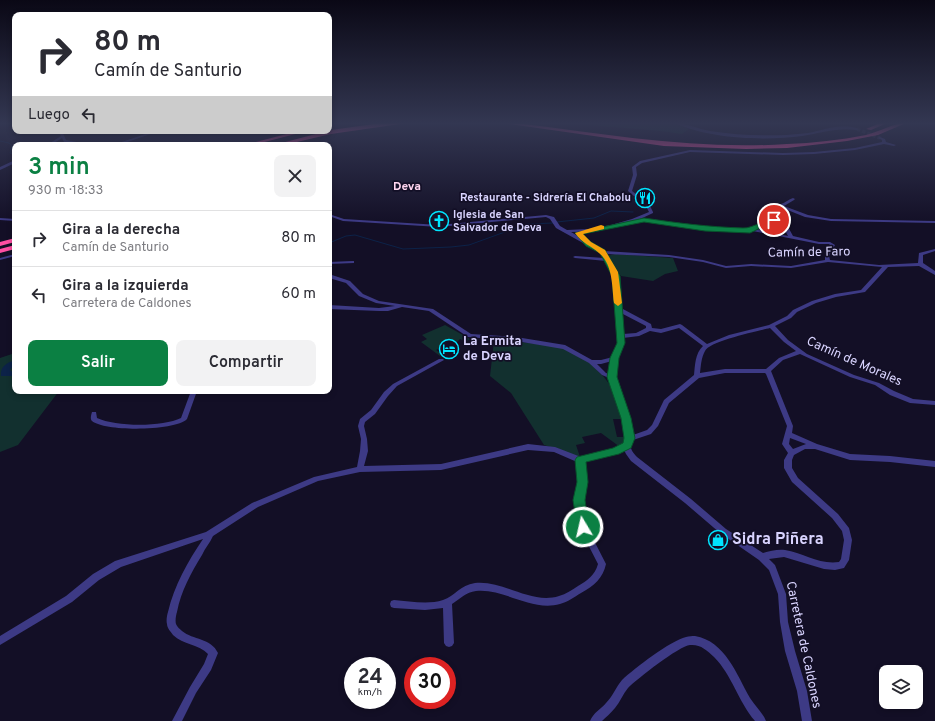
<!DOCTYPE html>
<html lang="es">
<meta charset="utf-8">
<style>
:root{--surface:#fff;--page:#f2f2f3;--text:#2b2b33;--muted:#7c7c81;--line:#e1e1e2;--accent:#0b8043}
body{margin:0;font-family:Overpass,sans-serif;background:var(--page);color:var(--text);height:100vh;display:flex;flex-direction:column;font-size:15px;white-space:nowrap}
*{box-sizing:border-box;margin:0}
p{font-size:13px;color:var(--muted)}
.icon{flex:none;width:22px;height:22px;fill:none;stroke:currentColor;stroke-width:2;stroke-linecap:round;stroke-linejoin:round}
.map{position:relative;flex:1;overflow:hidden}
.details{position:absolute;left:12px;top:142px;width:320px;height:252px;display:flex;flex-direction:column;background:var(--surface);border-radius:8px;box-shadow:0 2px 6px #0003}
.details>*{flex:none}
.guide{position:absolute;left:12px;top:12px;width:320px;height:122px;border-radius:8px;box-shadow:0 2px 6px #0003;background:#fff;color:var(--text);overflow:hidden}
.fabs{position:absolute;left:879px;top:665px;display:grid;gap:8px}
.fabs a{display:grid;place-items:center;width:44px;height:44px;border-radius:8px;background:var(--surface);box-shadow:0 2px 6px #0003;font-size:20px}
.speed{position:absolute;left:344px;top:657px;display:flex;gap:8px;font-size:20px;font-weight:700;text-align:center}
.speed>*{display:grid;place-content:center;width:52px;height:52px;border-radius:50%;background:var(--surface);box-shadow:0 2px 6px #0003;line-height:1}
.speed small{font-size:10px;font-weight:400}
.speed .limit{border:6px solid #d22;background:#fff;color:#111}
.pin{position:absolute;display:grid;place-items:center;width:34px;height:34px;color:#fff;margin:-17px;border:2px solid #fff;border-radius:50%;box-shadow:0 1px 4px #0007}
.me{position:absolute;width:44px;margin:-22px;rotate:351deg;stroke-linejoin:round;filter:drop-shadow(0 0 3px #0008)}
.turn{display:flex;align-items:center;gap:14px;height:84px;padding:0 16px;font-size:18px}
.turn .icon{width:52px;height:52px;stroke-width:2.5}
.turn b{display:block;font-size:28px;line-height:34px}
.then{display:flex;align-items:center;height:38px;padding:0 16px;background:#0003;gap:8px;font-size:15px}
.round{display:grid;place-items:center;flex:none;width:42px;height:42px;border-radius:8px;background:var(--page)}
.overview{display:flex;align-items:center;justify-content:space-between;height:68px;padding:0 16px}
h1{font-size:24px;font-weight:600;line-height:30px;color:var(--accent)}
.action{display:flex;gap:8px;margin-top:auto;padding:8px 16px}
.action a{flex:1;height:46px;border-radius:8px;background:var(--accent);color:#fff;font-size:16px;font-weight:600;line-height:46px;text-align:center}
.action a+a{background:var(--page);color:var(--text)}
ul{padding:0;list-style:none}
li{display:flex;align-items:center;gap:12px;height:56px;padding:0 16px;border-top:1px solid var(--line)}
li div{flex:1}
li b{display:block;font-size:15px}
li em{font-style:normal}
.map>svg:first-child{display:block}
</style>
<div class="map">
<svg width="935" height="721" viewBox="0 0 935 721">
<rect width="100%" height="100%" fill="#130f26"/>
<g fill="#12302f">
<path d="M574,123h99l16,6 -7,5c-36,-6 -72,-6 -108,-11z"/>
<path d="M615,254l58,4 5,13 -13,3 -12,7 -32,-5 -14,-20z"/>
<path d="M445,325l25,14 -4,3 -6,-3 -3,3 -4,-2 -17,10 6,4 -2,2 -19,-14 6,-3 -5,-4z"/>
<path d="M496,339l66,8 28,16 14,14 8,11 12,31h-11l4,18h10l-7,10 -19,-14 -19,4 3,6 -9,2 4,12 -36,-12 -33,-52 -21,-17 4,-35z"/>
<path d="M15,353v38h44l-41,54 -18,7v-94z"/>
</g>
<path fill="#0c2248" d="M15,360v3l-5,7 5,4v2h-14c-1,-10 6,-13 14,-16z"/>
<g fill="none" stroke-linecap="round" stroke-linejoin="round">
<g stroke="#0c2248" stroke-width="1">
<path d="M0,141l9,2 3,3 -2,7 5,1"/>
<path d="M557,222l37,-4 17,-7 22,1"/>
<path d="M329,243l17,-7 9,-1 48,14 48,-2 18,-2 58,-21 26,-1"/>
</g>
<path stroke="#312d47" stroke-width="3.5" stroke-dasharray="3.5 2" stroke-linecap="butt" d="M857,129l23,9"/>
<g fill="#3d3a85" fill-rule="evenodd">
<path d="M675,123c11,0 23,6 35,8 25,4 51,5 76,4 8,-1 15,-1 22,-2 16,-3 35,-11 51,-4l-2,1c-19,-3 -36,3 -55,6 -37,5 -93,3 -127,-13z"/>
<path d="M58,131h4l4,9 26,5h-9l-18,-3h-1l-2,-4 -11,7h-4l14,-9z"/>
<path d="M154,131h5l-40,14h-6z"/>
<path d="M880,137l5,2 1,3 10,3 -2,1 -10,-2 -29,6 -41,4 -31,1 -93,-3 -48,11 -6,4 1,8 -5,16 17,13 4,8v1c-25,13 -54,19 -82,19l33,19 65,4 34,5 23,6 25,-2 40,2 34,-6v-4l5,-11 -1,-1h-10l-66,-13 -3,1 -67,-5 -31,-6 -2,-1 2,-1 31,6 66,5 22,-10 1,-1 -7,-11c6,-5 10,-2 16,-4 4,-1 8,-5 12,-6l2,1 -1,1 -10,6 24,9 23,4 104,2v2l-104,-2 -26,-4 -25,-10h-8l-3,1 7,12 11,5 6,11 26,6h11l5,3 -6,11 1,4 49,5 39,-2 1,-10 16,-4v2l-12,4v8l12,8v4l-16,-9 -31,1 -23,25 -29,5 -20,6 -19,9 -6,6 -16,8 13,14 19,14 47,21 25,8 15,8 19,8 22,2v4l-25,-2 -20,-8 -15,-10 -25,-8 -50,-23 -17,6 -12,11 22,55 -1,7 25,11 33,10 40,2 45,5v6l-45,-5 -40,-2 -35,-11h-10l-11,6 -2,5v8l6,10 40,36 11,14 3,12 -3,20 -5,8 -9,2 -11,-1 -40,-12 -15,2 6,6 11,29 2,28 7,29 12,40 5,30h-10l-5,-30 -12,-40 -5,-29 -2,-28 -9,-24 -10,-10 -39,-27 -35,-30 -54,-42 -5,-7 -2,-4 -8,4 -31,8 1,21 -3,17 4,27 19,37c-3,14 -12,22 -25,29 -7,4 -13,9 -21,11 -29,8 -56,-16 -84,-13 -10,1 -16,8 -24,13l2,39 -2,3 -3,1 -3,-1 -2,-3 -1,-35 -18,2 -31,-2 -3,-1 -1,-3 1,-3 3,-1c15,1 34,5 49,0 12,-4 17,-15 32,-17 29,-3 56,22 84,13 7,-2 13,-6 19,-10 9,-5 17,-11 20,-22l-19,-37 -4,-27 3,-17 -1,-21 -23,-10 -26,-2 -87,20 -81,2 -42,9 -60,26 -45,29c-3,7 -8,12 -11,19 -11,18 -21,36 -25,57 -1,3 -2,9 -1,12 1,3 4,5 6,7 11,9 29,7 36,22l-7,17 -15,23 -14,28h-10l18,-34 14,-23 4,-10c-9,-10 -25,-9 -35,-19 -2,-3 -6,-7 -6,-11 -1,-3 0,-9 1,-12 6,-26 20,-51 35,-73l-82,28 -22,13 -27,22 -72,43v-9l66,-40 27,-22 22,-13 91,-29 46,-29 62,-26 43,-10 3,-16 1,-12 -3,-13 2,-7 11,-9 13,-18 9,-8 46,-25h4l1,1 -47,26 -9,10 -13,18 -10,8 -1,4 3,13 1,12 -4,15 77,-2 87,-20 27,3 26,10 33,-8 10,-6 3,-5 -4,-20 -14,-40 -7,-3 -13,-12 -26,-14 -47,-8 -48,-4 -39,-26 -27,-4 -14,4h-9l-50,-2v-4l50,3 16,-2 -19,-3 -17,-7 -13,-13 -17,-5v-4l21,7 13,13 16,7 54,8 38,25 45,3 49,8 27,15h9l12,-3 5,-14 -5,-67 -7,-15 -31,-3 -2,-1 2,-1 29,2 -3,-5 -45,-25 -6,-9 -4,-2 -107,10 -96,-6 -14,-5v-2l15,5 95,6 107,-10 8,2 6,9 7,4 22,-1 22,-4 21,-6 17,-7 -3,-6 -18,-15 5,-16 -1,-8 8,-6 50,-11 93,3 31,-1 41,-4 27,-6v-2l-4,-2zM774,222l9,5 5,9 -30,-7zM606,254l63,3 34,5 23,6 25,-2 40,2 37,-6 54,5 -21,23 -26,4 -23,7 -19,9 -6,6 -18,9 -40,10 -22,9 -25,-19 -2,-1 -19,5 -9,-1 -1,-4 -30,-16 -2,-32zM621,313l25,13v2l-10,5 -13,1zM679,328l24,18c-8,7 -8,20 -9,29l-30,25 -12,25 -5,5 -14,5 -4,-17 -14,-41 3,-19 6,-15 -1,-5 16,-2 11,-5 11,2zM770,328l14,14 12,9 -17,7 -13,11h-41l-25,4c1,-7 1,-15 5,-22 4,-10 53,-20 65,-23zM612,361l-3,13 -3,-1 -9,-9h4zM725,373h40l1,1 21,52 -5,18 6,9 -4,7v8l8,14 40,36 10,13 2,9 -3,19 -2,3c-19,3 -36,-9 -54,-12 -7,-1 -15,1 -22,3l-37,-24 -35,-30 -54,-42c-6,-7 -8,-9 -4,-17l18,-6 7,-8 11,-23 30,-25zM790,438l16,6 -13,5 -4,-5z"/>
<path d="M15,160v3l-15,7v-3z"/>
<path d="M0,218l15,1v2l-15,-1z"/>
<path d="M15,254v2l-15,4v-2z"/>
<path d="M352,261h2v2l-25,1v-2z"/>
<path d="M191,391h6l-10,28c-11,12 -82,13 -95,2 -2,-2 -1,-6 0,-9h4l1,6c19,9 66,9 84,0z"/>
<path d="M695,636c30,5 42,39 55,62 5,8 13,15 16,23h-11c-17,-20 -23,-46 -41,-64 -7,-7 -14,-13 -24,-12 -11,1 -53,34 -62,43 -5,6 -8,14 -13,20 -4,5 -9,9 -13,13h-12c3,-8 11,-12 16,-18 7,-7 10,-16 16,-23 13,-12 48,-39 64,-43 3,-1 6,-1 9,-1z"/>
</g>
<g fill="#ff4fa3" fill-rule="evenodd">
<path d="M381,123h26l-76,11 -47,11h-10l57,-15z"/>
<path d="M502,123l22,1c88,11 174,26 263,20 26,-1 53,-4 79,-9 13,-3 27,-12 40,-12l-28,12 -31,6 -60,7 -41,1 -82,-3z"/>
<path d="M880,123h7l-16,7 -5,-1z"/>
<path d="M298,131h9l-54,14h-9z"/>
<path d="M15,238v4l-15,4v-4z"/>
<path d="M15,245v4l-15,4v-4z"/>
</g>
</g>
<linearGradient id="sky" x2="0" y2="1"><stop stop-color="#0a0815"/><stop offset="0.55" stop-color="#333752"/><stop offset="1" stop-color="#333752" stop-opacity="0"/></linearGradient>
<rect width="935" height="224" fill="url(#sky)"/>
<path fill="#0b8043" stroke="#07532c" d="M644,218c33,5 65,9 99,10 10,1 28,-13 34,-8l-27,13 -45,-2 -61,-9 -61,12 8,8 14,8 15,26 5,67 -6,15 -2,19 14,41 4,20 -4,10 -12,6 -33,8 2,20 -3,18 4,27 -2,4 -4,1 -4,-1 -2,-4 -4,-27 4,-18 -2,-22 2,-3 36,-9 10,-5 1,-5 -3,-20 -14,-41 3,-19 7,-15 -5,-67 -12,-23 -14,-7 -11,-13z"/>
<path fill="#f59e0b" d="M601,225l3,1v3l-21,5 8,8 14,8 13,22 4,31 -4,3 -4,-3c-2,-16 -1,-39 -15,-50 -9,-8 -16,-9 -24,-20z"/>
<defs>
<symbol id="restaurant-ring" viewBox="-11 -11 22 22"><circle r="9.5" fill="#130f26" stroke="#00e5ff" stroke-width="1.5"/><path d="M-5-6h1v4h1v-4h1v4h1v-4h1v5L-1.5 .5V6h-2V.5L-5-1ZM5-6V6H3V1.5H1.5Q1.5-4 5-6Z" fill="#00e5ff"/></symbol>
<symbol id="church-ring" viewBox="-11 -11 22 22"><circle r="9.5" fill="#130f26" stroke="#00e5ff" stroke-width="1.5"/><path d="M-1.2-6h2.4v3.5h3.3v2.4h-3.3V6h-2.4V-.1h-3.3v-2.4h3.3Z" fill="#00e5ff"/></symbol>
<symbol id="hotel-ring" viewBox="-11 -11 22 22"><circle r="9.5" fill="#130f26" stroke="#00e5ff" stroke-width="1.5"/><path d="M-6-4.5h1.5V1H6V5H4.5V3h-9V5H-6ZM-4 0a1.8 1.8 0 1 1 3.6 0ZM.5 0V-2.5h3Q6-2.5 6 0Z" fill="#00e5ff"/></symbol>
<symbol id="shop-ring" viewBox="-11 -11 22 22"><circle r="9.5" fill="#130f26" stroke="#00e5ff" stroke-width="1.5"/><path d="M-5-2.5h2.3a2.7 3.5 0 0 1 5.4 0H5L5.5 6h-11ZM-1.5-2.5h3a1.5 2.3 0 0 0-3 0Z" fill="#00e5ff"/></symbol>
</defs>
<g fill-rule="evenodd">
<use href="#restaurant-ring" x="634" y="187" width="22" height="22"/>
<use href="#church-ring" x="428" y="210" width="22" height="22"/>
<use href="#hotel-ring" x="438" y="338" width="22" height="22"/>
<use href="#shop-ring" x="707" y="529" width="22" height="22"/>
</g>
<g text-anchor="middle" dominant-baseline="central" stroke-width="3.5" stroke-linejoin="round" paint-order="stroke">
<g font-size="11" font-weight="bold" fill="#d9d4ff" stroke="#130f26" text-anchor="end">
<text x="631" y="198">Restaurante - Sidrería El Chabolu</text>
<text x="453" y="215" text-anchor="start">Iglesia de San<tspan x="453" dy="13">Salvador de Deva</tspan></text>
</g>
<g font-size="12" font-weight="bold" fill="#ffd6f0" stroke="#130f26">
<text x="407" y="187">Deva</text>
</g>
<g font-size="13" fill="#d9d4ff" stroke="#130f26">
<text transform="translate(809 253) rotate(-1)">Camín de Faro</text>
<text transform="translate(854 362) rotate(24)">Camín de Morales</text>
<text transform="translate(803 645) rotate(78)">Carretera de Caldones</text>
</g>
<g font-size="13" font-weight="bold" fill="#d9d4ff" stroke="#130f26" text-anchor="start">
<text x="463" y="342">La Ermita<tspan x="463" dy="15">de Deva</tspan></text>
</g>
<g font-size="16" font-weight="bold" fill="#d9d4ff" stroke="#130f26" text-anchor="start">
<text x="732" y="540">Sidra Piñera</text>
</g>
</g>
</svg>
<div class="fabs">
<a><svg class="icon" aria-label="layers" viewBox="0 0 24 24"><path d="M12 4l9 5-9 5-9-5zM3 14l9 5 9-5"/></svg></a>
</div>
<div class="speed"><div>24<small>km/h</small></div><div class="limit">30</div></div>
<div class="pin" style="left:774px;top:220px;background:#d93025"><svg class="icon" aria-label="arrive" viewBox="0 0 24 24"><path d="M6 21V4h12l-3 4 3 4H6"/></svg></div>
<svg class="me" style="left:583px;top:527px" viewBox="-20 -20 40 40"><circle r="17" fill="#0b8043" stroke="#fff" stroke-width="3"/><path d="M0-11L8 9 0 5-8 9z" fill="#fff"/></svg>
<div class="guide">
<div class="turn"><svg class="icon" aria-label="right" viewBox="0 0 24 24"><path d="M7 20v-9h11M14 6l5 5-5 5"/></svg><div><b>80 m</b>Camín de Santurio</div></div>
<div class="then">Luego<svg class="icon" aria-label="left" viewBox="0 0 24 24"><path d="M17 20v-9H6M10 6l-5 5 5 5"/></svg></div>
</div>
<section class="details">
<div class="overview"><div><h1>3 min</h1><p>930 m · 18:33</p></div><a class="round"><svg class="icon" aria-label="close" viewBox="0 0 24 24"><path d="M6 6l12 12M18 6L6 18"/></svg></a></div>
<ul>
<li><svg class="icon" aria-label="right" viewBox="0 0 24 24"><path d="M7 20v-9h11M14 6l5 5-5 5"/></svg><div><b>Gira a la derecha</b><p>Camín de Santurio</p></div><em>80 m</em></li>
<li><svg class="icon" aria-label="left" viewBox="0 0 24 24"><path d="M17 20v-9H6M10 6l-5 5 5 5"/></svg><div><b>Gira a la izquierda</b><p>Carretera de Caldones</p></div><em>60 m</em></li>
</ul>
<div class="action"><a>Salir</a><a>Compartir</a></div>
</section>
</div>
